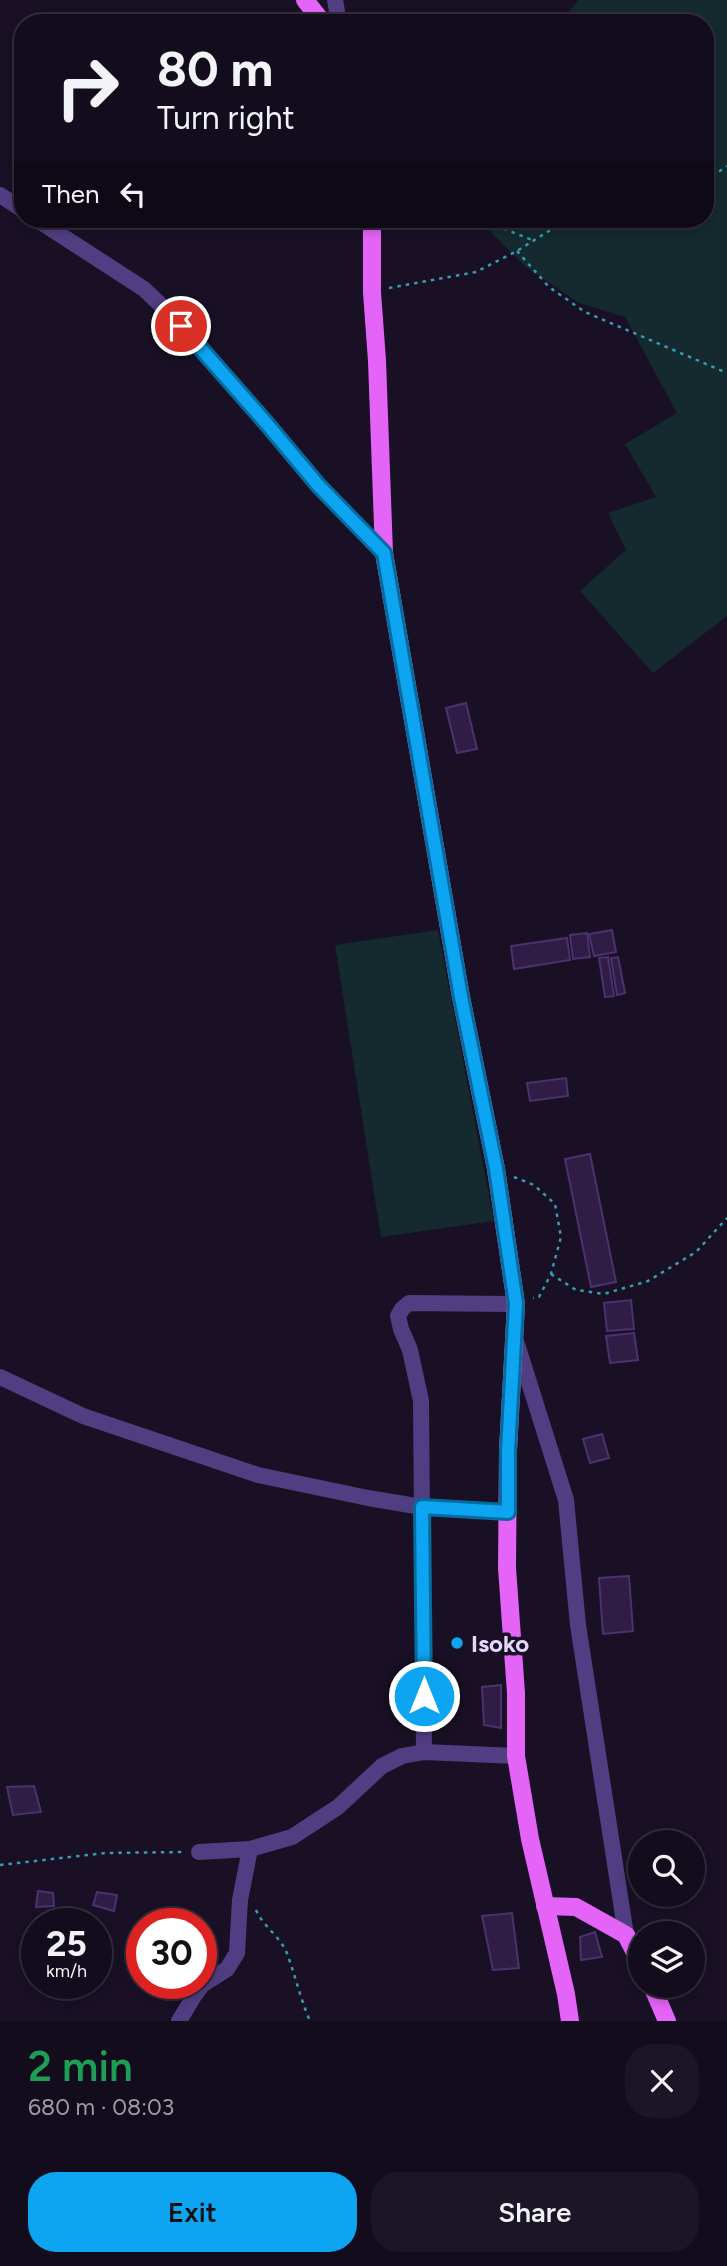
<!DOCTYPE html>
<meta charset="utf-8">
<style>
:root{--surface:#130c1c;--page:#1c1525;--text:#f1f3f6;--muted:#9d9ba3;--line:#322c3b;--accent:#0da5f2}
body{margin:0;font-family:Figtree,sans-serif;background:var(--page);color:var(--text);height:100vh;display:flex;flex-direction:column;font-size:26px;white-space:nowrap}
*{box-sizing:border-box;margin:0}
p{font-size:23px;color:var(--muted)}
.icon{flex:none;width:38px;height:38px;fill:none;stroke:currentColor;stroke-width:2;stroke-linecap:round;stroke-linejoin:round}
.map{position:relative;height:2021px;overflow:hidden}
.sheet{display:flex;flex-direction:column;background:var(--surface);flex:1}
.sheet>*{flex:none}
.hud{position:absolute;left:14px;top:14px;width:700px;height:214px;border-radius:28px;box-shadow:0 4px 10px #0003,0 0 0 2px var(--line);background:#130c1c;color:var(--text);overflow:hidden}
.fabs{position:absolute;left:628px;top:1830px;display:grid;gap:14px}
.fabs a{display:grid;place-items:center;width:77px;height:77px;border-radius:50%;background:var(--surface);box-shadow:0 4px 10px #0003,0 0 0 2px var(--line);font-size:35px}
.speed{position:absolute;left:21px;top:1908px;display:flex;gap:14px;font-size:35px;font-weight:700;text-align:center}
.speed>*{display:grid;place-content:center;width:91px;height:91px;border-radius:50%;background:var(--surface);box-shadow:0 4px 10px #0003,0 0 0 2px var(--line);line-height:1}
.speed small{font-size:18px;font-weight:400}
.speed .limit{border:10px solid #d22;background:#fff;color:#111}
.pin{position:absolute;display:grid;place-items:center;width:60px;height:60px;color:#fff;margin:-30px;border:4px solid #fff;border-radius:50%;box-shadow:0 2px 7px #0007}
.me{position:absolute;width:77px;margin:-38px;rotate:0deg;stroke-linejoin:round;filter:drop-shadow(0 0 5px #0008)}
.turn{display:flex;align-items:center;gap:24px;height:147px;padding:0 28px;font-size:32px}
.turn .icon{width:91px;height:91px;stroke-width:2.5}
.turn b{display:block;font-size:49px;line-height:60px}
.then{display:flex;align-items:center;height:66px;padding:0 28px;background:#0003;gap:14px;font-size:26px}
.round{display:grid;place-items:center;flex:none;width:74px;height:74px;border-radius:28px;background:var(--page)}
.summary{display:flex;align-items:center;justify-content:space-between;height:119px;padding:0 28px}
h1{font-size:42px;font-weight:600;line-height:52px;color:#1e9e55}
.button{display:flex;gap:14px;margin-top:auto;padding:14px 28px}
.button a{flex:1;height:80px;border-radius:28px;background:var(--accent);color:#111;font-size:28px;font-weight:600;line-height:80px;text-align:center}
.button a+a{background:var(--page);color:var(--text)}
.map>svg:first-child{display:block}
</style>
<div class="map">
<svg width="727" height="2021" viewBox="0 0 727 2021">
<rect width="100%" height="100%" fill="#191025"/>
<g fill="#142a2f">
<path d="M578,0h149v616l-74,57 -73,-82 46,-41 -18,-37 48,-16 -31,-53 52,-31 -52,-96 -46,-14 -53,-36 -49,-48h228v-196h-144z"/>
<path d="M438,930l56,291 -113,16 -46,-292z"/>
</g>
<g fill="#2f1d45" stroke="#4c3170" stroke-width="2">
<path d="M466,703l11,46 -20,4 -11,-45z"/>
<path d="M612,930l4,22 -22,4 -5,-22z"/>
<path d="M587,933l3,24 -17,2 -3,-24z"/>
<path d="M567,938l3,22 -56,9 -3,-23z"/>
<path d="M608,957l6,39 -9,1 -6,-39z"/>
<path d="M618,957l7,36 -8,2 -6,-37z"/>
<path d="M566,1078l2,18 -38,5 -3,-18z"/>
<path d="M590,1154l26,128 -25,5 -26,-128z"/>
<path d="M631,1300l3,29 -27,2 -3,-28z"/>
<path d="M634,1333l4,27 -28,3 -4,-27z"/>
<path d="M602,1434l7,24 -19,5 -7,-24z"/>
<path d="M629,1576l4,55 -30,3 -4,-56z"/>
<path d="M501,1685v43l-17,-3 -2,-38z"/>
<path d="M34,1786l7,26 -28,3 -6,-28z"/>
<path d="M38,1891l15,2 1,13 -18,1z"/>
<path d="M97,1892l20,3 -3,16 -21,-6z"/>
<path d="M512,1913l7,55 -26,2 -11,-54z"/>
<path d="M595,1932l7,25 -21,3 -1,-23z"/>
</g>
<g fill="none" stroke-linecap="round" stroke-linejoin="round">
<g stroke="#369cb2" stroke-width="2.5" stroke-dasharray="3.5 5" stroke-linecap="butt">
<path d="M705,181l22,-15"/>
<path d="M480,219l52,21"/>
<path d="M517,251l32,36 36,25 142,61"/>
<path d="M389,288l87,-16 41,-21 46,-29 17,-3"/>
<path d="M514,1177l20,8 21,19 6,33 -10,37 -12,23 -6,1"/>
<path d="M551,1274l25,16 28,4 44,-13 48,-29 31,-34"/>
<path d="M0,1865l105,-12 80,-1"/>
<path d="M256,1910c7,16 23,26 30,41 9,23 14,47 24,70"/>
</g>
<g stroke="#513e82" stroke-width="16">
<path d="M335,0l4,23"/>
<path d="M0,195l23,15"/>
<path d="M36,219l108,70 24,23 99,112 51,61 66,68"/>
<path d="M516,1341l50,159 12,125 48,310"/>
<path d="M0,1377l83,39 175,59 110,23 54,9 86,5"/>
<path d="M424,1752l-3,-351 -11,-51 -9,-21 -3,-13 4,-7 7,-6 107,1"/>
<path d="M199,1852l51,-3 42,-12 46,-30 44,-41 20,-10 22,-4 92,4"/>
<path d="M179,2021l15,-25 8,-11 25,-16 10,-16 3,-53 10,-51"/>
</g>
<g stroke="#e364f7" stroke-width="18">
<path d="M305,0l18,23"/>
<path d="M372,219v73l5,69 7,192 77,444 35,172 20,135 -8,147 -1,117 9,125v63l14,83 36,155 4,27"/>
<path d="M545,1906l31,1 50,28 14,27"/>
<path d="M652,1986l15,35"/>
</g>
</g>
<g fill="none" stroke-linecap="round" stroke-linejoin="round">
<defs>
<path id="route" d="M181,326l86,98 51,61 66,68 77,444 35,172 20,135 -8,147v61l-86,-5 2,189"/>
</defs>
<use href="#route" stroke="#086b9d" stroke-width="18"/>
<use href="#route" stroke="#0da5f2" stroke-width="12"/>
</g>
<circle fill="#0da5f2" stroke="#191025" stroke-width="2.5" cx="457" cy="1643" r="7"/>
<g text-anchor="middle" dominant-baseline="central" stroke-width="7" stroke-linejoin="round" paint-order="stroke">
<g font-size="24" font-weight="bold" fill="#e4d7fd" stroke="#191025" text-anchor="start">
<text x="471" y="1643">Isoko</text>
</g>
</g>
</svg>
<div class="fabs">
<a><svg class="icon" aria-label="search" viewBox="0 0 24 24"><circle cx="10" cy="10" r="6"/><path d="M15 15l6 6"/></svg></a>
<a><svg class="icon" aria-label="layers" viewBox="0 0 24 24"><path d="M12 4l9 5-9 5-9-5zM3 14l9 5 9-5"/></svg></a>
</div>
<div class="speed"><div>25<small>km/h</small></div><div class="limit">30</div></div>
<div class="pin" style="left:181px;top:326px;background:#d93025"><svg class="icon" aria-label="arrive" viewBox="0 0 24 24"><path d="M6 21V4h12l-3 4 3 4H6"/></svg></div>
<svg class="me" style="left:424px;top:1696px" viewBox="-20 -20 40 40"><circle r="17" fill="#0da5f2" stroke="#fff" stroke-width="3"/><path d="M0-11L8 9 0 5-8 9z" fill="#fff"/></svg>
<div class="hud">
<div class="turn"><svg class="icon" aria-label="right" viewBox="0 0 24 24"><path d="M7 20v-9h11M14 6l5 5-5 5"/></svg><div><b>80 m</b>Turn right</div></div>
<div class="then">Then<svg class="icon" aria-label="left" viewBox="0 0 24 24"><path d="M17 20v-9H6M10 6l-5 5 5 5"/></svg></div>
</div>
</div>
<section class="sheet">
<div class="summary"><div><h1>2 min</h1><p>680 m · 08:03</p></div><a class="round"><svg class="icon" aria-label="close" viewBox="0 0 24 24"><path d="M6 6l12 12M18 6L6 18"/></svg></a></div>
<div class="button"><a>Exit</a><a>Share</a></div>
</section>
